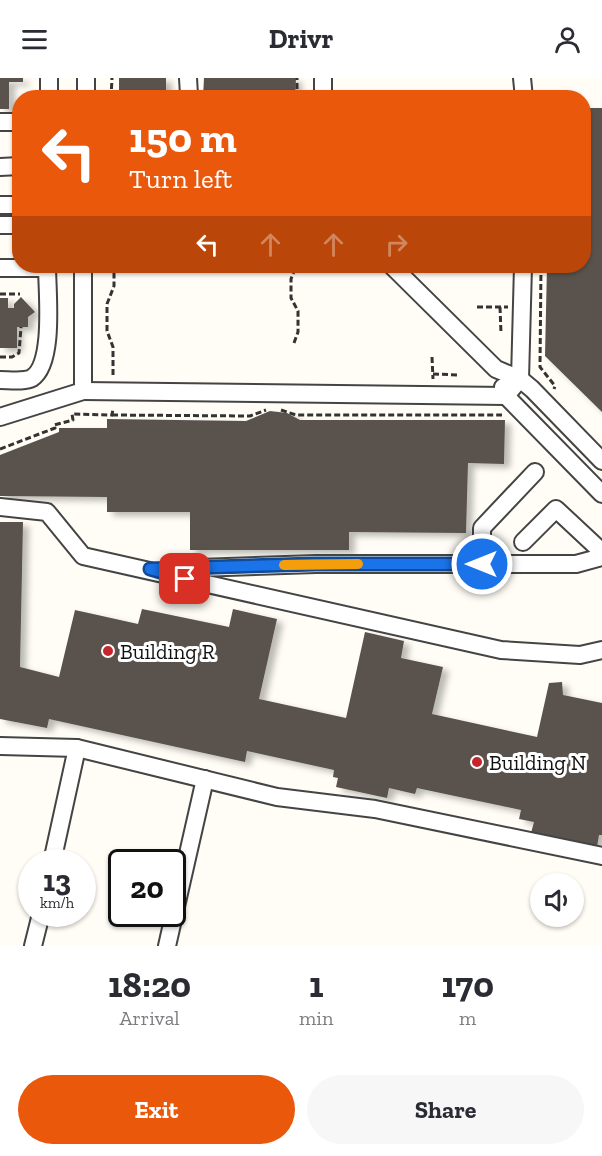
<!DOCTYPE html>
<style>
:root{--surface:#fff;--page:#f7f7f7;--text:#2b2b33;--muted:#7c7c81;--accent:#ea580c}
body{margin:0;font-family:"Zilla Slab",serif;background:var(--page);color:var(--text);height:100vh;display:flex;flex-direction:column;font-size:22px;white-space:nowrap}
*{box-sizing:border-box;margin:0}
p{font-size:20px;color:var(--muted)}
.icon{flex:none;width:33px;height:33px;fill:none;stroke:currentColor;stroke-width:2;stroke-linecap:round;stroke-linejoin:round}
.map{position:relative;height:868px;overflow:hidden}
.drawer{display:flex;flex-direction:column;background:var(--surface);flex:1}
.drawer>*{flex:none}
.hud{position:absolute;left:12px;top:12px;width:579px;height:183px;border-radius:24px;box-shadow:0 2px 4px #0004;background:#ea580c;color:#fff;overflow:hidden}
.controls{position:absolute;left:530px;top:795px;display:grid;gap:12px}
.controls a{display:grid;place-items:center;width:54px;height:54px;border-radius:50%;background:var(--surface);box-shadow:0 2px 4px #0004;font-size:30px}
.speed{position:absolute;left:18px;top:771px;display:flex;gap:12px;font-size:30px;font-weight:700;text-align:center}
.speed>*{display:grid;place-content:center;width:78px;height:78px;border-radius:50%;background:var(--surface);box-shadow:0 2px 4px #0004;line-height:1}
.speed small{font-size:15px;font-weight:400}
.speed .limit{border:3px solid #111;border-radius:9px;background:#fff;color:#111}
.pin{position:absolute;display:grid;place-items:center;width:51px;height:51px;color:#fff;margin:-26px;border-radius:12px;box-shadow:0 3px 9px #0006}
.me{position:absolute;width:66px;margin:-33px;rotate:270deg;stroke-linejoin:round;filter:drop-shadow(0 0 4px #0008)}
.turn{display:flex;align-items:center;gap:21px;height:126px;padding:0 18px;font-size:27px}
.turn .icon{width:78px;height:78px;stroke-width:2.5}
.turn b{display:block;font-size:42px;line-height:51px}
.lanes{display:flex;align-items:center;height:57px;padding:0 18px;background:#0003;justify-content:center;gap:30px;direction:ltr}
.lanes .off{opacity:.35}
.eta{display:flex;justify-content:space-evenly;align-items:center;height:102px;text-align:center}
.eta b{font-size:36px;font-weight:800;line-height:42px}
.cta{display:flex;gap:12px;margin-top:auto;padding:12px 18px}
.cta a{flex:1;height:69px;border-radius:36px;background:var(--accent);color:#fff;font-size:24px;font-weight:800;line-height:69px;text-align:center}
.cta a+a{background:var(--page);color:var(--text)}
header{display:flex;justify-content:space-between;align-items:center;height:78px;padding:0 18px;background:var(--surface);font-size:27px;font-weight:800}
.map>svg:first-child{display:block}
</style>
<header><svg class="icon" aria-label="menu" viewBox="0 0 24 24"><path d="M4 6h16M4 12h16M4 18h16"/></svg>Drivr<svg class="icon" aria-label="person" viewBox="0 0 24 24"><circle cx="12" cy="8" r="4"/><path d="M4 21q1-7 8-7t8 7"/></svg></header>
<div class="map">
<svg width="602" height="868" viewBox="0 0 602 868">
<defs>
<filter id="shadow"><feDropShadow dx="6" dy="4" stdDeviation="3" flood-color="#0004"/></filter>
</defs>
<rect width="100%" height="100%" fill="#fffdf5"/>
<g fill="#5a524d" filter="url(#shadow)">
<path d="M0,0h23v4h-14v27h-9z"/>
<rect x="119" y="0" width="47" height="20"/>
<path d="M204,0h92l-1,20h-92z"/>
<path d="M584,30h18v304l-57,-56 2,-90h37z"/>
<path d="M21,219l14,15 -7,5v10h-11v21h-17v-50h8v10h6v-4z"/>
<path d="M270,333l17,2 13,7h205l-1,44 -36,-1 -2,70 -117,-1v18h-159v-38h-83v-15l-107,-1v-41l59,-23v-4h48v-9l139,2z"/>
<path d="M0,444h23l-3,145 39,10 16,-67 63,14 4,-15 87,18 4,-18 44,10 -18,80 87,19 19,-86 39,9 -3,17 42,9 -11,47 105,23 12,-54 13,-1 1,13 39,8v132h-3l-2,12 -66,-14 3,-11 -15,-3 2,-9 -104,-22 -2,6 -26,-6 -2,10 -51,-11 2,-9 -5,-1 1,-7 -87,-19 -2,11 -196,-43 -2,9 -47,-9z"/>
</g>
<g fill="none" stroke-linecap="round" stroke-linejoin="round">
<defs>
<g id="minor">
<path d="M86,0v20"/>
<path d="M188,0l1,17"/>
<path d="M522,0l2,20"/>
<path d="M49,20v-20"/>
<path d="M323,20v-20"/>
<path d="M0,44h20"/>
<path d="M0,89l20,-1"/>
<path d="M0,127h20"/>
<path d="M0,147h20"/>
<path d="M392,188l104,103 24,10 12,10 70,72"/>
<path d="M0,190h47"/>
<path d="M0,302c9,0 25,2 32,-2 23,-15 15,-87 15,-112"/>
<path d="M503,309l3,9 96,98"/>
<path d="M83,313l423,5 14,-17 3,-113"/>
<path d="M0,339l83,-26v-125"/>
<path d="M0,429l47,5 36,44 418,94 79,5 22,-5"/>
<path d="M523,464l33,-33 46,43"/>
<path d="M482,486v-36l53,-56"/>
<path d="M169,491l147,-5h260l26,-7"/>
<path d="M0,668l77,2 200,49 98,12 227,47"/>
<path d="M52,784l25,-114"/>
<path d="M33,868l8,-32"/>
<path d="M167,868l38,-167"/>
</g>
</defs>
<use href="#minor" stroke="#444" stroke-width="20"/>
<g stroke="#333" stroke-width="3" stroke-dasharray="6 3" stroke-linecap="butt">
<path d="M100,15h11"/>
<path d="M111,20l1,-20"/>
<path d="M297,20v-20"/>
<path d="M541,188l-1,101 15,19 -1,3"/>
<path d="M0,216h20"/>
<path d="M477,229h31"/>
<path d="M500,229l1,26"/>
<path d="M294,265l4,-11v-21l-7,-13v-19l5,-13"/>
<path d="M0,279h12l7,-4 2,-26"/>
<path d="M432,279l1,22"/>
<path d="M433,296l27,1"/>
<path d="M113,297v-28l-6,-16v-27l7,-18v-20"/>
<path d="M281,332l15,5h206"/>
<path d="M112,337l138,1 16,-6"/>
<path d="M0,371l55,-21 -1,-3 19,-5 -1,-6 40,1 1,-6"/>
</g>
<use href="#minor" stroke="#fff" stroke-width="16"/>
</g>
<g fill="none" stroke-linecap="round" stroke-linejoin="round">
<defs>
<path id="route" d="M185,501l-35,-10 165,-5h167"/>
</defs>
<use href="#route" stroke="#114b97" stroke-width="15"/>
<use href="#route" stroke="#1a73e8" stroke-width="10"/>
<path stroke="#f59e0b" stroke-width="10" d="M284,487l74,-1"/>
</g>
<g fill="#c4262e" stroke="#fff" stroke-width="2">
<circle cx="108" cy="573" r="6"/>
<circle cx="477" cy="684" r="6"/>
</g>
<g text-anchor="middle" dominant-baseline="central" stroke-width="6" stroke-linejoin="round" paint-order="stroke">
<g font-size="21" fill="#111" stroke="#fff" text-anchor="start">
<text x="120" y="573">Building R</text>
<text x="489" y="684">Building N</text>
</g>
</g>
</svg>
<div class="controls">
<a><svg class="icon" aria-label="sound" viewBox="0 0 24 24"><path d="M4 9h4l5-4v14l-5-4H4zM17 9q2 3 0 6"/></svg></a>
</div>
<div class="speed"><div>13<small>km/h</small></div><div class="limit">20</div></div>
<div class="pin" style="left:185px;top:501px;background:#d93025"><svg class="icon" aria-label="arrive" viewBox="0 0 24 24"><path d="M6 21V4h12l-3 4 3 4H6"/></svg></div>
<svg class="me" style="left:482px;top:486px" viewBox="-20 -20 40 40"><circle r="17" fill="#1a73e8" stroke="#fff" stroke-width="3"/><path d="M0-11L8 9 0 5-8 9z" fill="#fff"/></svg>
<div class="hud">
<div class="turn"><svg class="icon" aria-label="left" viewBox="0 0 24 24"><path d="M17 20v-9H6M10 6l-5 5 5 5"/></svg><div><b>150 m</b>Turn left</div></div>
<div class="lanes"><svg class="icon" aria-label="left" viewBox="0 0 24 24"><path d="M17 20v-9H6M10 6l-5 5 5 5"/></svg><svg class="icon off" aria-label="ahead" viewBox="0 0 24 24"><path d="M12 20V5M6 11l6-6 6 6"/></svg><svg class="icon off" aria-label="ahead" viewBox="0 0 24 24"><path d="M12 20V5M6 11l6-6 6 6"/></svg><svg class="icon off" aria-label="right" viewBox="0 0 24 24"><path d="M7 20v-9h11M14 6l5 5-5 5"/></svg></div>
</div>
</div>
<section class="drawer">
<div class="eta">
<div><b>18:20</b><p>Arrival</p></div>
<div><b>1</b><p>min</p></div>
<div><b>170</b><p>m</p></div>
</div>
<div class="cta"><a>Exit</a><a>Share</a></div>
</section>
